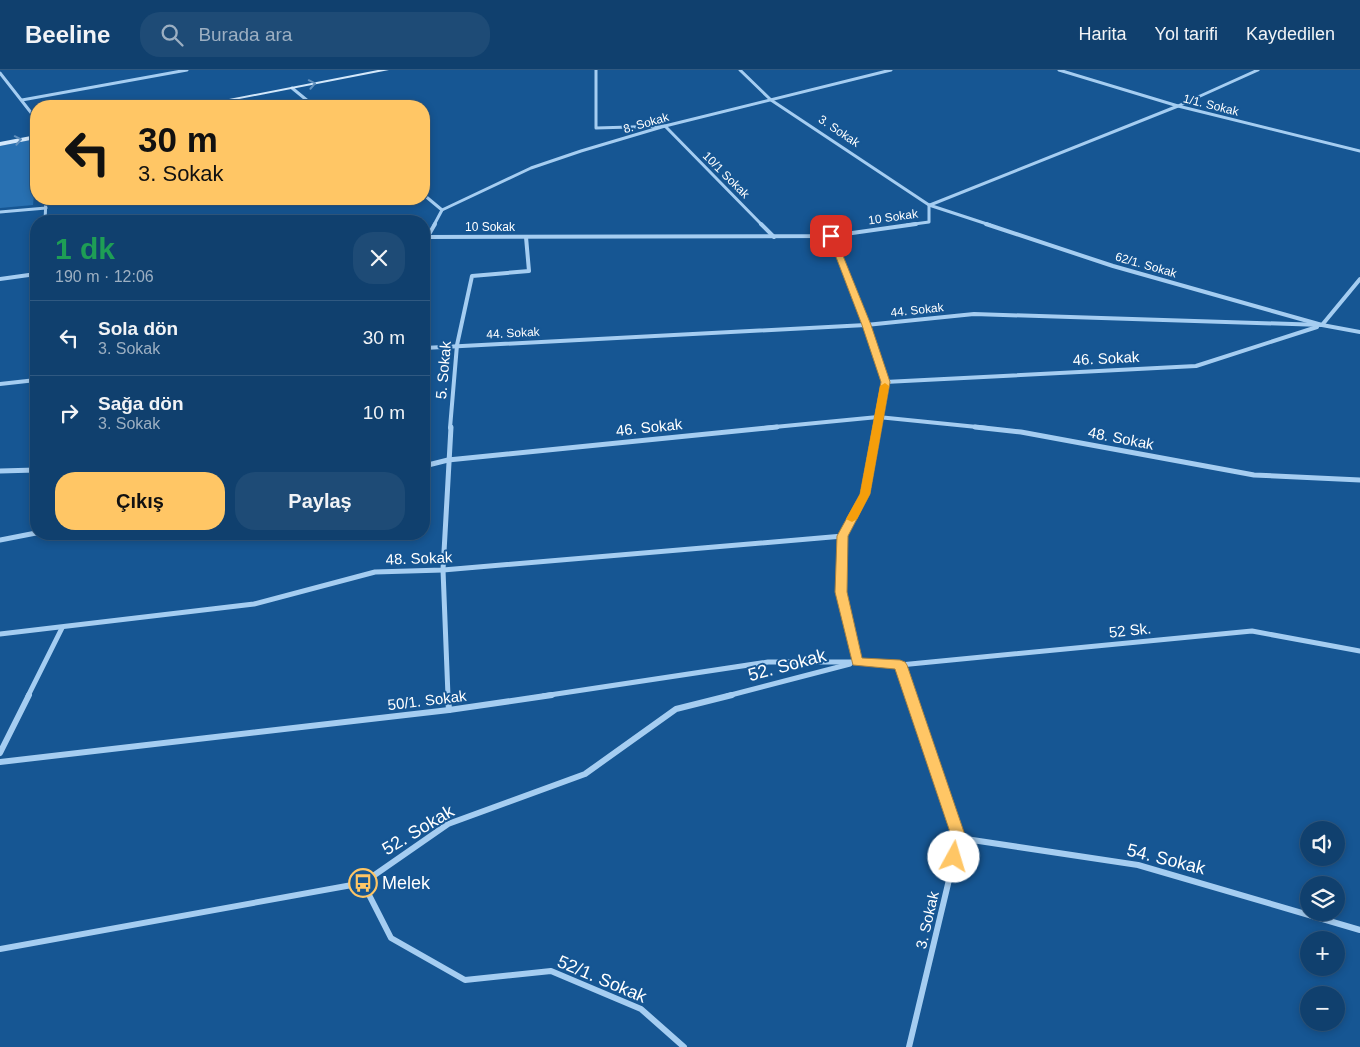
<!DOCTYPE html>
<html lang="tr">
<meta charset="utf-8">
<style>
:root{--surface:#10406e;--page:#1e4b76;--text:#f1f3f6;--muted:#9cafc2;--line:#305981;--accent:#ffc665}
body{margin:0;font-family:Helvetica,sans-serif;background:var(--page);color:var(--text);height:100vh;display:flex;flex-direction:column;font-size:19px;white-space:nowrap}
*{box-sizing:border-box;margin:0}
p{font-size:16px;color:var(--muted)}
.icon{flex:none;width:28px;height:28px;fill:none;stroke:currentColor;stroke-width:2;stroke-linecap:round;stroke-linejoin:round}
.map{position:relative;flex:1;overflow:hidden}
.side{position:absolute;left:30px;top:145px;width:400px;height:325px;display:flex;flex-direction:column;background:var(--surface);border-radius:20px;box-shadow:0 2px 8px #0003,0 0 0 1px var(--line)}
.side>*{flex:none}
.top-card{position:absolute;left:30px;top:30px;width:400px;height:105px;border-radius:20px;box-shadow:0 2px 8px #0003,0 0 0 1px var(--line);background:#ffc665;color:#111;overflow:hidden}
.tools{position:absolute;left:1300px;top:751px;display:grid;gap:10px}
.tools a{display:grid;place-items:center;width:45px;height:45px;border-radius:50%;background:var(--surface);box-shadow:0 2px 8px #0003,0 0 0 1px var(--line);font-size:25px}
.pin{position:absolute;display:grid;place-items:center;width:42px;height:42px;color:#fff;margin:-21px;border-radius:10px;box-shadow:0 2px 8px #0006}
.me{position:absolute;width:55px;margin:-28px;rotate:6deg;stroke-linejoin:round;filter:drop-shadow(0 0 4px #0008)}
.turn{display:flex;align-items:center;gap:18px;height:105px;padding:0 25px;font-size:22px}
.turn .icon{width:65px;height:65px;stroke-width:2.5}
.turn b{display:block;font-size:35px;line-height:42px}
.round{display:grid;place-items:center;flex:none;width:52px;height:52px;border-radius:20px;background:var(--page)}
.overview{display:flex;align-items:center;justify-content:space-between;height:85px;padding:0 25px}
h1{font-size:30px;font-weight:600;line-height:38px;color:#1e9e55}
.primary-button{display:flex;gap:10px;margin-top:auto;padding:10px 25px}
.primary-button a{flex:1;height:58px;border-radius:20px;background:var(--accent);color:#111;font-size:20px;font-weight:600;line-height:58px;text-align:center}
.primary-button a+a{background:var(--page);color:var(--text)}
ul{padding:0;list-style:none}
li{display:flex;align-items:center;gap:15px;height:75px;padding:0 25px;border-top:1px solid var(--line)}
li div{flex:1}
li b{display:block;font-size:19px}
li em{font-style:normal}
header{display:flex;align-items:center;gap:30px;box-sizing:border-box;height:70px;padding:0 25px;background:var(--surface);border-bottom:1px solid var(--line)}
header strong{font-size:24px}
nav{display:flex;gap:28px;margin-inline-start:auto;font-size:18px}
.search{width:350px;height:45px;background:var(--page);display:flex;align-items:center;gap:12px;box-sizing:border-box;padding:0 18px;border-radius:20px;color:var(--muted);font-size:19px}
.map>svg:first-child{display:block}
</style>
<header>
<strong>Beeline</strong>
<div class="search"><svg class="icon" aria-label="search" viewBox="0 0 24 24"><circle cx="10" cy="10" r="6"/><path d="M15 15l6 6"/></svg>Burada ara</div>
<nav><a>Harita</a><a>Yol tarifi</a><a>Kaydedilen</a></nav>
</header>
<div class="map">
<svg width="1360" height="977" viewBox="0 0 1360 977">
<rect width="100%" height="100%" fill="#165693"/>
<path fill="#2870b1" d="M36,69v35l-3,31 -33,3v-62z"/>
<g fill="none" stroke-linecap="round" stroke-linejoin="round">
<g stroke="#a5cdf1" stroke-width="3">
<path d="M596,0v58l69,-2 97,99"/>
<path d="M740,0l31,30 158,105 61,20"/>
<path d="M1059,0l119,36 182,45"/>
<path d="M0,3l36,46"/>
<path d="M292,18l22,18"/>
<path d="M22,30l165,-30"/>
<path d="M424,125l18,15"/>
<path d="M930,135l248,-99 80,-36"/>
<path d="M0,142l46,-4"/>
<path d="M45,151l1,-22"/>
<path d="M434,155l8,-15 89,-42 50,-17 84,-25 226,-56"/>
<path d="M907,155l22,-3v-17"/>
</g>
<g stroke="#a5cdf1" stroke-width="4">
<path d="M761,154l13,13"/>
<path d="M986,154l127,42 209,59 38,7"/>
<path d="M428,166l7,-12"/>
<path d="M831,166l35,89 19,57 -8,46"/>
<path d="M424,167l407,-1 85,-12"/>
<path d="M0,209l36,-5"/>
<path d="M1322,255l38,-46"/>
<path d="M424,278l442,-23 108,-11 348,11"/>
<path d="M885,312l311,-16 121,-39"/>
<path d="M0,314l36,-4"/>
<path d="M450,358l7,-83 15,-69 57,-5 -3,-34"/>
<path d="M764,358l114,-11 109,11"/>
</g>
<g stroke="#a5cdf1" stroke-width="5">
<path d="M975,357l46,5 233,43 106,5"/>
<path d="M424,396l24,-6 329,-33"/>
<path d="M0,401l36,-1"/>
<path d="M0,470l36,-7"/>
<path d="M0,564l254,-30 121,-32 68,-2 400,-34"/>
<path d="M857,592l-16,-70 2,-56 22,-42 12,-67"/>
<path d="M900,595l11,31"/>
<path d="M28,626l34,-68"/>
<path d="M448,626l-5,-126 8,-143"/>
<path d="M543,626l225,-34h89l43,3 352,-34 108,20"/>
<path d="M727,626l123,-32"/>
</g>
<g stroke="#a5cdf1" stroke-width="6">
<path d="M448,625l1,15"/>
<path d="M0,683l29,-58"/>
<path d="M0,692l449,-52 103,-15"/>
<path d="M959,768l179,27 222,65"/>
<path d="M363,813l28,55 74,42 86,-9 90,38 43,38"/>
<path d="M0,879l363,-66 85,-59 137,-50 91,-65 56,-14"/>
<path d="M909,977l50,-209 -49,-143"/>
</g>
<g fill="#d3e8fb" fill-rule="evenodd">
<path d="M378,0h11l-186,36h-10z"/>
<path d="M36,65v4l-36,7v-4z"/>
</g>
</g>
<defs><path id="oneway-chevron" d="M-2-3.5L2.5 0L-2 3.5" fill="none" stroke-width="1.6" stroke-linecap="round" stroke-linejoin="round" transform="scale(1.25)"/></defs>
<g stroke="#6290bd">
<use href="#oneway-chevron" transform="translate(312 14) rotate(-11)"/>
<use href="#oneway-chevron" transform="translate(18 70) rotate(-11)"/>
</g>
<path fill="#ffc665" stroke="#a68142" d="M829,164l6,2 36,89 19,57 -20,112 -22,42 -1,56 15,66 38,2 5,2 2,3 59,173 -6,24 -6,1 -5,-1 -2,-5 5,-19 -57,-169 -42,-4 -18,-73 2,-56 23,-42 21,-112 -19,-57 -34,-89z"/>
<path fill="#f59e0b" d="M885,313l4,3 -19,108 -13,25 -5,3 -6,-3 14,-25 20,-108z"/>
<defs>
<symbol id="bus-ring" viewBox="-11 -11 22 22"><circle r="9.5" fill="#165693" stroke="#ffc665" stroke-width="1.5"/><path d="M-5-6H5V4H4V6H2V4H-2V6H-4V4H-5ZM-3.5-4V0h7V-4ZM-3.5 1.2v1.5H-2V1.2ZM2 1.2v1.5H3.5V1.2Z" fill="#ffc665"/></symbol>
</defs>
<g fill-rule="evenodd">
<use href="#bus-ring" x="347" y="797" width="32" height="32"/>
</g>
<g text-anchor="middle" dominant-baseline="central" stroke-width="4" stroke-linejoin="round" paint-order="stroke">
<g font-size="12" fill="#fff" stroke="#165693">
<text transform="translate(1211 35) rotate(14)">1/1. Sokak</text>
<text transform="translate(646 53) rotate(-16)">8. Sokak</text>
<text transform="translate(839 61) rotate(34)">3. Sokak</text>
<text transform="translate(726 105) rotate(45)">10/1 Sokak</text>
<text transform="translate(893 147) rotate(-8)">10 Sokak</text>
<text x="490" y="157">10 Sokak</text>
<text transform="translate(1146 195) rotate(16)">62/1. Sokak</text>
<text transform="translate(917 240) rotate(-6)">44. Sokak</text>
<text transform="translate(513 263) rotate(-3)">44. Sokak</text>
</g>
<g font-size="15" fill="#fff" stroke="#165693">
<text transform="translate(1106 288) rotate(-3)">46. Sokak</text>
<text transform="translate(443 300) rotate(-85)">5. Sokak</text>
<text transform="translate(649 357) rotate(-6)">46. Sokak</text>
<text transform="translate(1121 368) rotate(11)">48. Sokak</text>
<text transform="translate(419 488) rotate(-2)">48. Sokak</text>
<text transform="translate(1130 560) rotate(-6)">52 Sk.</text>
<text transform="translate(427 630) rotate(-7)">50/1. Sokak</text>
<text transform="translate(927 850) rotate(-77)">3. Sokak</text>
</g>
<g font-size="18" fill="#fff" stroke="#165693">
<text transform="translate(787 595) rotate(-15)">52. Sokak</text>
<text transform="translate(418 760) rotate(-31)">52. Sokak</text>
<text transform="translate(1166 789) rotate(14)">54. Sokak</text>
<text transform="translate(602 909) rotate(23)">52/1. Sokak</text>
</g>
<g font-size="18" fill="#fff" stroke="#165693" text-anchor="start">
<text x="382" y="813">Melek</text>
</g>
</g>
</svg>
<div class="tools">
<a><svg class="icon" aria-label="sound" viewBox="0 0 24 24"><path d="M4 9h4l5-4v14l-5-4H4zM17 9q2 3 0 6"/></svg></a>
<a><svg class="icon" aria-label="layers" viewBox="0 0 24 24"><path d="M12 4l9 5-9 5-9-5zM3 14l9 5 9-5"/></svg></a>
<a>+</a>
<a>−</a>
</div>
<div class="pin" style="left:831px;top:166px;background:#d93025"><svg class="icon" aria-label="arrive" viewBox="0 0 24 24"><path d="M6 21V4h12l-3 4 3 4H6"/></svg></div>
<svg class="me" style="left:954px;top:787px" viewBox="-20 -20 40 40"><circle r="19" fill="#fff"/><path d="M0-13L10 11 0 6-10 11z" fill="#ffc665"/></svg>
<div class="top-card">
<div class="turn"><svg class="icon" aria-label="left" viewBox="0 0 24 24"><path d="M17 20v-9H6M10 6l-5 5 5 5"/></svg><div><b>30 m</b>3. Sokak</div></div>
</div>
<section class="side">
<div class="overview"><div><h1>1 dk</h1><p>190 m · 12:06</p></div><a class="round"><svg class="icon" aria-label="close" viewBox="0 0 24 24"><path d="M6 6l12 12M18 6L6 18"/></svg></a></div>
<ul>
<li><svg class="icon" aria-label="left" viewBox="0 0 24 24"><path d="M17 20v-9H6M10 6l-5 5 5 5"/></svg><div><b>Sola dön</b><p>3. Sokak</p></div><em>30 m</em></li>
<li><svg class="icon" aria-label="right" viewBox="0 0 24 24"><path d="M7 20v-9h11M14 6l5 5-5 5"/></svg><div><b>Sağa dön</b><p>3. Sokak</p></div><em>10 m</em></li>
</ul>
<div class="primary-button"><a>Çıkış</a><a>Paylaş</a></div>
</section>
</div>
